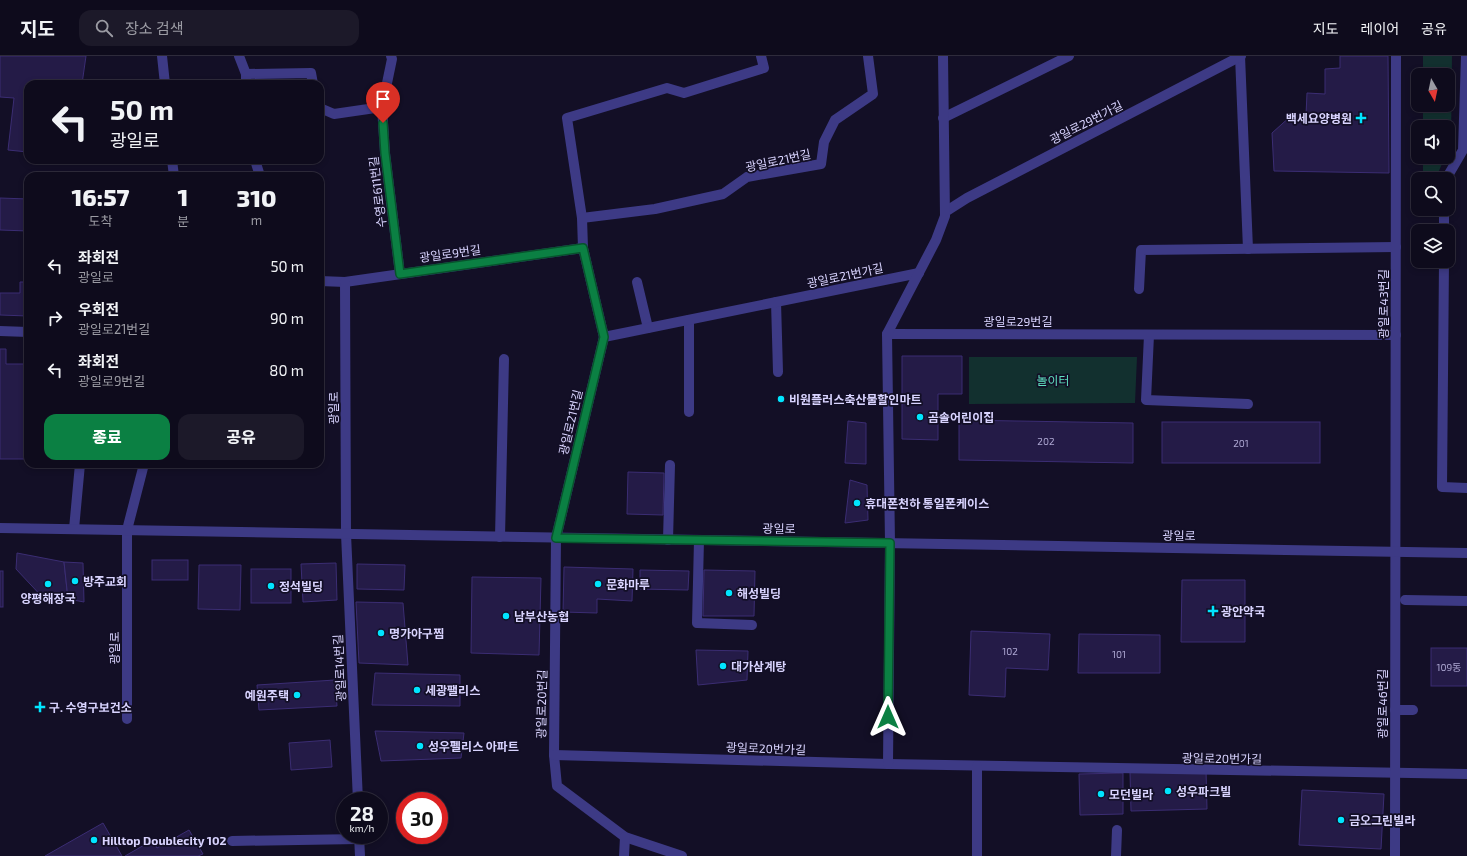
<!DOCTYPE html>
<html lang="ko">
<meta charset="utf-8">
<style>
:root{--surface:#0e0b1c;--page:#1c1929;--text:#f1f3f6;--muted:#9b9ba3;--line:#2e2b3b;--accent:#0b8043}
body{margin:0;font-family:"Exo 2","Noto Sans KR",sans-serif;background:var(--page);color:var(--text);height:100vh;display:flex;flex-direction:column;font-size:15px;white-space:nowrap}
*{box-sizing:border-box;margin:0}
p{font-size:13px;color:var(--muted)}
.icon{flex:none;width:22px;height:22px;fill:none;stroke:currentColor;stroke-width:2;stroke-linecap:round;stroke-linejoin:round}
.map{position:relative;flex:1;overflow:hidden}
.side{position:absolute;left:24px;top:116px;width:300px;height:296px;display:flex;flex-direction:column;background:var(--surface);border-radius:12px;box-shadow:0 2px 6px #0003,0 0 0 1px var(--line)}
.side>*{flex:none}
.banner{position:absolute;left:24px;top:24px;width:300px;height:84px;border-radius:12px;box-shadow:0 2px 6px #0003,0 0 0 1px var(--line);background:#0e0b1c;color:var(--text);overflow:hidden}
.needle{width:26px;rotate:171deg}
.buttons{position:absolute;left:1411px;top:12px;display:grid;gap:8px}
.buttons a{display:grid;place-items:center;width:44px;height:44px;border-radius:8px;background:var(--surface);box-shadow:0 2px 6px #0003,0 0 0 1px var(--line);font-size:20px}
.speed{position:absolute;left:336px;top:736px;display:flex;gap:8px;font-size:20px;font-weight:700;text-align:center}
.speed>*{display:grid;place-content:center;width:52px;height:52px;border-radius:50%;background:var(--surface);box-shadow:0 2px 6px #0003,0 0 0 1px var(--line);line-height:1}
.speed small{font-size:10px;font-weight:400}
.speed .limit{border:6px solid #d22;background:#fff;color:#111}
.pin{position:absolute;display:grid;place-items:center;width:34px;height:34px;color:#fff;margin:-41px -17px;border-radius:50% 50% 50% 0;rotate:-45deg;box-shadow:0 0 4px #0007}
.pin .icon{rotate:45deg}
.me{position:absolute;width:44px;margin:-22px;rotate:0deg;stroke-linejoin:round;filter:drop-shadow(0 0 3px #0008)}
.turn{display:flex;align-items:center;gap:14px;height:84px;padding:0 20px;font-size:18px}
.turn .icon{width:52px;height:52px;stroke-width:2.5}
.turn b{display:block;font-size:28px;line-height:34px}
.eta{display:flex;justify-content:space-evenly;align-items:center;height:68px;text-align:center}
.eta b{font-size:24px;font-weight:800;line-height:28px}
.primary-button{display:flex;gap:8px;margin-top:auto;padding:8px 20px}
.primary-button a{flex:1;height:46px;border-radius:12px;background:var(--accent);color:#fff;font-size:16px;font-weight:800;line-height:46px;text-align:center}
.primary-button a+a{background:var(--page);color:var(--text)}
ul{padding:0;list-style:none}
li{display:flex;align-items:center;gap:12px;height:52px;padding:0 20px}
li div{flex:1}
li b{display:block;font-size:15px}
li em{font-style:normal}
header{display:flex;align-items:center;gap:24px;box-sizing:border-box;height:56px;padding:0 20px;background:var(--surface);border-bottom:1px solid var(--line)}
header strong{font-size:19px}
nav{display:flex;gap:22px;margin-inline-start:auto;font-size:14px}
.search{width:280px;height:36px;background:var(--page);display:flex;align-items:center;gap:10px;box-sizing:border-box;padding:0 14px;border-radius:12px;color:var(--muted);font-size:15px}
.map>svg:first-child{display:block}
</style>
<header>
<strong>지도</strong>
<div class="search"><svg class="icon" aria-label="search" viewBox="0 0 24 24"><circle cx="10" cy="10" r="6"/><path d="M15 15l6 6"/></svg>장소 검색</div>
<nav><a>지도</a><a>레이어</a><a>공유</a></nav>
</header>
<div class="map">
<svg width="1467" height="800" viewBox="0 0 1467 800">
<rect width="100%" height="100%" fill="#130f26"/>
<g fill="#12302f">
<path d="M1423,0h29l-1,87 -3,7v-23h-25v-22h25v-30h-25z"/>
<path d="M1423,101h22l-7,16 -15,-1z"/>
<path d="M969,301h168l-2,46 -166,1z"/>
</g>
<g fill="#241b47" stroke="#3b2d73">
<path d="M0,0h86l-4,28h-54v68l-20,-2 6,-52 -14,-1z"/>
<path d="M1340,0h48l1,117 -115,-2 -2,-38 20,-18h14l1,-22 18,1v-25l15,-1z"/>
<path d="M0,142l28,1v32l-28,-1z"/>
<path d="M20,226h8v34l-28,-1v-22h20z"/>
<path d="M0,293h6v15h22v95h-28z"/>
<path d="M902,300h60v38h-24v46l-36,-1z"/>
<path d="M959,364l174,3v40l-174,-3z"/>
<path d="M848,365l18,2v41l-21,-1z"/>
<rect x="1162" y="366" width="158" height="41"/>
<path d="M628,416l36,1 -1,42 -36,-1z"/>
<path d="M850,424l17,5 1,35 -23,3z"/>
<path d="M17,497l47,9 4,37 -22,2 -30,-32z"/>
<rect x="152" y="504" width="36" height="20"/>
<path d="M64,506l19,1 1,39 -16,-3z"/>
<path d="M336,507l1,37 -34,2 -2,-38z"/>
<path d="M357,508l48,1 -1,25 -47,-1z"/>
<path d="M199,509h42l-1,45 -42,-1z"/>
<path d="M564,511l69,2 -1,32 -35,-2v14l-34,-1z"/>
<rect x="251" y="513" width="40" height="34"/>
<path d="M640,514l49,1 -1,19 -48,-1z"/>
<path d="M704,514l51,1 -1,45h-51z"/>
<rect x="0" y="515" width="3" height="36"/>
<path d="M472,521l69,1 -2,77 -68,-2z"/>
<path d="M1182,524h63v62h-64z"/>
<path d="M356,546l47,1 5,62 -49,-2z"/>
<path d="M971,575l79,3 -2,36 -42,-2 -1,29 -36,-2z"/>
<path d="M1079,578l81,1v38h-82z"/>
<rect x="1431" y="592" width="36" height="38"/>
<path d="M696,594l52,1 -1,29 -49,5z"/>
<path d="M375,617l85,2v31l-88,-1z"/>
<path d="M335,624l2,26 -78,4 -2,-25z"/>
<path d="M375,675l89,2 -3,25 -80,3z"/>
<path d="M330,684l2,27 -41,3 -2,-27z"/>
<path d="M1206,714l1,39 -76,2 -1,-39z"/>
<path d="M1123,717v41l-43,1 -1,-41z"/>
<path d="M1302,734l82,4 -3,55 -82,-4z"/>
<path d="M103,767l19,33h-77z"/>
<path d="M189,774l14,24 -5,2h-73l28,-16 4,8z"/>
</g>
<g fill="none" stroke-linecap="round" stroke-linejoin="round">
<g stroke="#3d3a85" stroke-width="10">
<path d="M162,0l3,28"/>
<path d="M239,0l7,18v10"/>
<path d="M391,0l1,3 -10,48 3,46 15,121"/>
<path d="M1240,0l8,193"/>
<path d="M246,18l65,-1 2,11"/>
<path d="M320,52l14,6 48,-7"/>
<path d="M943,62l126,-62"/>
<path d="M172,104l2,16"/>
<path d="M255,104l5,16"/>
<path d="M1446,123l17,-29 3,-94"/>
<path d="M582,162l-15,-100 100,-30 17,5 80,-25 -3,-12"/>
<path d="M1444,175v-22"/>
<path d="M1444,205l-2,226 25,1"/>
<path d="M320,225l25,1 238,-34"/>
<path d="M345,226l1,252"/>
<path d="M637,226l11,46"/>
<path d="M1139,233l2,-39 255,-3"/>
<path d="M776,246l2,70"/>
<path d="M689,264v92"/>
<path d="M0,275l28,1"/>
<path d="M1149,279l-3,65 102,4"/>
<path d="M604,281l315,-64"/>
<path d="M74,473l6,-65"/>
<path d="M500,481l4,-178"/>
<path d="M556,482l48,-201 -21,-89 -1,-30 73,-9 68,-15 24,-17 74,-13 3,-22 11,-22 38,-26 -5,-38"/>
<path d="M668,484l2,-75"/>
<path d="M699,484l-2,83 55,2"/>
<path d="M1405,544l62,1"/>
<path d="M1395,654h18"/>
<path d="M127,663v-189l17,-66"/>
<path d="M232,785l127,-2"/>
<path d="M1116,800l1,-26"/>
</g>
<g stroke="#3d3a85" stroke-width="10">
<path d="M945,156l22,-14 274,-142"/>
<path d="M887,278l509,1"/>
<path d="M346,478l12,267"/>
<path d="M556,482l-2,217 3,31 68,51 57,19"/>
<path d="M554,699l334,9 579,10"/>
<path d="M888,708l2,-221 -3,-209 49,-94 9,-24 -2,-160"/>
<path d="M359,779l1,21"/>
<path d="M624,800l1,-19"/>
<path d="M977,800v-90"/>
<path d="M1395,800l1,-800"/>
</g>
<path stroke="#3d3a85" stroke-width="10" d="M0,472l1467,25"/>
</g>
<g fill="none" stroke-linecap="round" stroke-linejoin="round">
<defs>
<path id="route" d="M383,67l2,30 15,121 183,-26 21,89 -48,201 334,5 -2,174"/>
</defs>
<use href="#route" stroke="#07532c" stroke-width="10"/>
<use href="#route" stroke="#0b8043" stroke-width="7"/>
</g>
<g fill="#00e5ff" stroke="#130f26" stroke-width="1.5">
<path d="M1359 56h4v4h4v4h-4v4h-4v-4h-4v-4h4z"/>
<circle cx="781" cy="343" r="4"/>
<circle cx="920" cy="361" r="4"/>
<circle cx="857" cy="447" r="4"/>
<circle cx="75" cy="525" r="4"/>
<circle cx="48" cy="528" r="4"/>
<circle cx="598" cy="528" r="4"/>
<circle cx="271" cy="530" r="4"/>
<circle cx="729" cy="537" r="4"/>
<path d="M1211 549h4v4h4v4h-4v4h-4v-4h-4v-4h4z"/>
<circle cx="506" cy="560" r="4"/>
<circle cx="381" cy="577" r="4"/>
<circle cx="723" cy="610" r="4"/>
<circle cx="417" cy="634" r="4"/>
<circle cx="297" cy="639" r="4"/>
<path d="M38 645h4v4h4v4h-4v4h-4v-4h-4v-4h4z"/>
<circle cx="420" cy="690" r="4"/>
<circle cx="1168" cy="735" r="4"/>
<circle cx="1101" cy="738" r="4"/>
<circle cx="1341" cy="764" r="4"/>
<circle cx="94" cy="784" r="4"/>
</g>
<g text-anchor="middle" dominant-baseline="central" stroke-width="3.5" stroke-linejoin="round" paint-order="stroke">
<g font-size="10" fill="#aca6d1">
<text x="1046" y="385">202</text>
<text x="1241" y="387">201</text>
<text x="1010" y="595">102</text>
<text x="1119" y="598">101</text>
<text x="1449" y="611">109동</text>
</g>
<g font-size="12" font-weight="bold" fill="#d9d4ff" stroke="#130f26" text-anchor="start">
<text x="1352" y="62" text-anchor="end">백세요양병원</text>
<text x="789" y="343">비원플러스축산물할인마트</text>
<text x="928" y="361">곰솔어린이집</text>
<text x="865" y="447">휴대폰천하 통일폰케이스</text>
<text x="83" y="525">방주교회</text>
<text x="606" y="528">문화마루</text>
<text x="279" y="530">정석빌딩</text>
<text x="737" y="537">해성빌딩</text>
<text x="48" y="542" text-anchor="middle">양평해장국</text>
<text x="1221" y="555">광안약국</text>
<text x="514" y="560">남부산농협</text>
<text x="389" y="577">명가아구찜</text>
<text x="731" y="610">대가삼계탕</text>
<text x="425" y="634">세광팰리스</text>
<text x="289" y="639" text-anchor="end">예원주택</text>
<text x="49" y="651">구. 수영구보건소</text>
<text x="428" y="690">성우펠리스 아파트</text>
<text x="1176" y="735">성우파크빌</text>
<text x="1109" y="738">모던빌라</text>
<text x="1349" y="764">금오그린빌라</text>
<text x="102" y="784">Hilltop Doublecity 102</text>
</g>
<g font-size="12" fill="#d9d4ff" stroke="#130f26">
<text transform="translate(1086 66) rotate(-27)">광일로29번가길</text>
<text transform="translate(778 104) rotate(-12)">광일로21번길</text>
<text transform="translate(377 136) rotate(-97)">수영로611번길</text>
<text transform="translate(450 197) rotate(-8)">광일로9번길</text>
<text transform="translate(845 219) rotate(-12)">광일로21번가길</text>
<text transform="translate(1383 248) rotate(-90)">광일로43번길</text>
<text x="1018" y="265">광일로29번길</text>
<text transform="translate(333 352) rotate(-90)">광일로</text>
<text transform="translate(570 366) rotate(-77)">광일로21번길</text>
<text transform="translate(779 472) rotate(1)">광일로</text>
<text transform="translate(1179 479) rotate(1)">광일로</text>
<text transform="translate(114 592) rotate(-90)">광일로</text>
<text transform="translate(339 612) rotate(-93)">광일로14번길</text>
<text transform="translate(541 648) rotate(-89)">광일로20번길</text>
<text transform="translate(1382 648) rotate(-90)">광일로46번길</text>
<text transform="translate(766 692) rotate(2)">광일로20번가길</text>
<text transform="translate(1222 702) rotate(1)">광일로20번가길</text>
</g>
<g font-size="12" fill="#5fe0c0" stroke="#130f26">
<text x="1053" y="324">놀이터</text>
</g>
</g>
</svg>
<div class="buttons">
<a><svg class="needle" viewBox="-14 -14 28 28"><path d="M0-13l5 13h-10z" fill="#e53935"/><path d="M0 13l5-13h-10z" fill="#9b9ba3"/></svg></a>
<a><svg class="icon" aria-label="sound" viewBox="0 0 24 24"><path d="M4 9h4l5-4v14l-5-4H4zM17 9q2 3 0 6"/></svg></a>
<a><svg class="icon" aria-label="search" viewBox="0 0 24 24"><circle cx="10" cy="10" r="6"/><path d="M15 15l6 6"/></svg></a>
<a><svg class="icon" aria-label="layers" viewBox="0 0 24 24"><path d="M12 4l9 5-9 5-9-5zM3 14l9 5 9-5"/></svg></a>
</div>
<div class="speed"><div>28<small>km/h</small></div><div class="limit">30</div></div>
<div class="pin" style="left:383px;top:67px;background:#d93025"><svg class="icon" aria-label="arrive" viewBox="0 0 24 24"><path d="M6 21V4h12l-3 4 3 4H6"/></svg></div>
<svg class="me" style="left:888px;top:661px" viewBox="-20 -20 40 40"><path d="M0-17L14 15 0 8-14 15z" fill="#0b8043" stroke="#fff" stroke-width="4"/></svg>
<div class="banner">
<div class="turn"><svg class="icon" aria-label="left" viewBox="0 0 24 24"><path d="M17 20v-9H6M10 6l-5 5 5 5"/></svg><div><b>50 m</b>광일로</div></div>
</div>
<section class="side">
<div class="eta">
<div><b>16:57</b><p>도착</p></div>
<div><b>1</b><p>분</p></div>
<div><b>310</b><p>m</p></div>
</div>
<ul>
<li><svg class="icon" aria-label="left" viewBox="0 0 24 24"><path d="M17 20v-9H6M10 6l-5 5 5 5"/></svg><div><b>좌회전</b><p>광일로</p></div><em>50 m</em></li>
<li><svg class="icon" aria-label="right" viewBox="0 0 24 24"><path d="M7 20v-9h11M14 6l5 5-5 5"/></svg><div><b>우회전</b><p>광일로21번길</p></div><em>90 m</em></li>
<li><svg class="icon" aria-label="left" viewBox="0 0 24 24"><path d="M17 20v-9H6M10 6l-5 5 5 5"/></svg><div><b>좌회전</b><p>광일로9번길</p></div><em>80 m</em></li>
</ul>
<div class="primary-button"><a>종료</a><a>공유</a></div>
</section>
</div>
